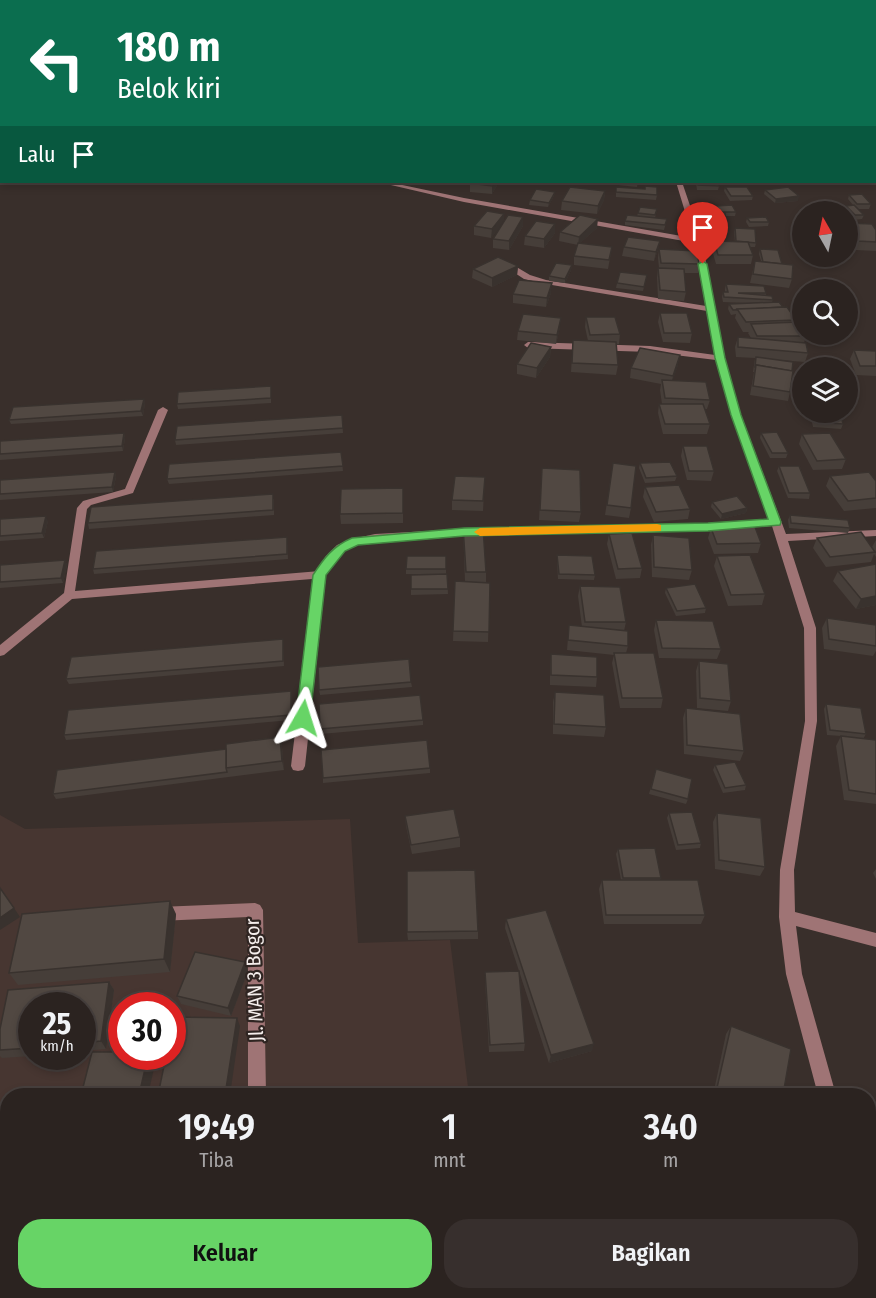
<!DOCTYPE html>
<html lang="id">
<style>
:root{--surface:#2b2320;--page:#372f2d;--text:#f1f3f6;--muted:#a6a4a5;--line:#47403e;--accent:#67d466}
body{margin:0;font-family:"Fira Sans Condensed",sans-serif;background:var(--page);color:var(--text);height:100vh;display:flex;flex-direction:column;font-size:22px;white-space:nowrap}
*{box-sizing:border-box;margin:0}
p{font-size:20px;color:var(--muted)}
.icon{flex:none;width:33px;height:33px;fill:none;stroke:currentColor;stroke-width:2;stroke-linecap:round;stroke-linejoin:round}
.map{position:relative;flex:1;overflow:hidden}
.details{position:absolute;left:0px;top:1088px;width:876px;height:212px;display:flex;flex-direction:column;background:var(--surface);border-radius:24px 24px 0 0;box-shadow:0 3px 9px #0003,0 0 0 2px var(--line)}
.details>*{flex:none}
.banner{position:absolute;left:0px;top:0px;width:876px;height:183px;box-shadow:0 3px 9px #0003,0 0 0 2px var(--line);background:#0b6e4f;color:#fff;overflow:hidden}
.needle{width:39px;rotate:351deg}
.controls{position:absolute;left:792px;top:201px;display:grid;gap:12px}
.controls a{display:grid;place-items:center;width:66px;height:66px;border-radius:50%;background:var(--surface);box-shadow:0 3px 9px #0003,0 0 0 2px var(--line);font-size:30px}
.speed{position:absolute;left:18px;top:992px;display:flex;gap:12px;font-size:30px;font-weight:700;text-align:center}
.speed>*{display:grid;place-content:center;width:78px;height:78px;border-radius:50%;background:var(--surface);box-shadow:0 3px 9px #0003,0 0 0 2px var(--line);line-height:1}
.speed small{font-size:15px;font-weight:400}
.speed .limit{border:9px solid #d22;background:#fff;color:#111}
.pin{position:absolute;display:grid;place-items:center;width:51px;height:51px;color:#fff;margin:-62px -26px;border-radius:50% 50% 50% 0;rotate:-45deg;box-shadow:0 0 6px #0007}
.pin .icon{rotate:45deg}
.me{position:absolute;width:66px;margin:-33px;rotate:6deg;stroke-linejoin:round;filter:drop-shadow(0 0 4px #0008)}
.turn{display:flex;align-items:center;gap:21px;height:126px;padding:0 18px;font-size:27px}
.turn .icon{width:78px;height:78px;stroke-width:2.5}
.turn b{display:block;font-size:42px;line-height:51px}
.then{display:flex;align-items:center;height:57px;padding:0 18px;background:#0003;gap:12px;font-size:22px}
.eta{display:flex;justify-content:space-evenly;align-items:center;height:102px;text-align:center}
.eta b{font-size:36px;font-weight:600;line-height:42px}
.action{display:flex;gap:12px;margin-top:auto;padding:12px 18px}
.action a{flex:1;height:69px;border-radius:24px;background:var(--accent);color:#111;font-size:24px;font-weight:600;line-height:69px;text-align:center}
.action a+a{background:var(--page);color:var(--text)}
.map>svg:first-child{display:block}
</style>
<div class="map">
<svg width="876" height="1298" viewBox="0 0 876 1298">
<rect width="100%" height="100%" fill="#392f2b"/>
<path fill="#473631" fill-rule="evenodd" d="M0,815l25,14 325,-10 8,124 92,-3 19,155h-461v197h488l1,6h-497zM32,1005h50v51h-50zM122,1005h50v51h-50z"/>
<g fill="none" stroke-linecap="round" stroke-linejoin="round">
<path fill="#9f7475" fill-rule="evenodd" d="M163,407l5,3 -35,83 -42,12 -4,4 -12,82 245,-20 4,1 2,3 -2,3 -252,21 -68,56 -4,1v-11l64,-52 13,-85 6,-7 42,-12 33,-79z"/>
<g fill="#9f7475" fill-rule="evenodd">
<path d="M617,0h4l-5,2z"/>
<rect x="874" y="41" width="2" height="2"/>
<rect x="0" y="111" width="2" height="4"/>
<path d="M378,182h10l76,16 229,40 -17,-56h6l20,59 22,117 17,57 45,119 90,-4v6l-88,5 28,87 1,93 -23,149 1,42 81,21v14l-80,-21 6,48 34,121h-18l-32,-121 -7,-57 1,-47 25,-149 -1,-93 -32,-102 -64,4 -244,5 -89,7 -17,2 -13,7 -11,11 -8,13 -21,191 -2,4 -5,1 -5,-1 -2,-4 23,-191 12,-19 11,-11 15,-6 23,-5 89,-5 244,-5 62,-5 -39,-104 -15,-55 -66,-8 -122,-4 -4,-3 4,-3 122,4 65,9 -8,-44 -161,-27 -22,-5 -23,-15 7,-2 22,13 16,5 160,26 -11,-63 -231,-41z"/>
<path d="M255,903l5,2 3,5 3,185h-18v-178l-89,4 -5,-2 -3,-5 3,-5 5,-2z"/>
<path d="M868,1232l7,2 1,4v45l-8,-5z"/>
<path d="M8,1282v10h10l-1,6h-17l1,-13z"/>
<rect x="249" y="1292" width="20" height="6"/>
<path d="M519,1292h20l1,6h-20z"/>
</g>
</g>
<g fill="#463e39">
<path d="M499,182l-7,12 -22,-2v-9z"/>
<path d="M618,182h20l-1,5 -19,-2z"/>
<path d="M696,182h21l2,4 -1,4h-21z"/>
<path d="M725,187l28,9 -1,4 -22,1 -6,-10z"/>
<path d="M765,190l33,11 -23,2 -11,-9z"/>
<path d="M605,191l-1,9 -7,14 -36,-4 1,-9z"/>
<path d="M616,191l41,4 -1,5 -40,-3z"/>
<path d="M555,192l-1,4 -6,11 -19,-2 1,-5z"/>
<path d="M849,195l22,9 -2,5h-12l7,6 -2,4 -8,1 -6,-6v-2l-4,-2 2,-4 7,-1 -5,-6z"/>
<path d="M715,206l21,6 -1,4h-9l-1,16 -20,-2 1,-18 9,1 -1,-3z"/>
<path d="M657,209l-2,9 12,1 -3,11 -39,-5v-4l12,-5 1,-3z"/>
<path d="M504,214v9l19,3 -14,24 -16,-2v-9l10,-16 -12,15 -17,-3v-9z"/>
<path d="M747,218l22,4 -1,4 -19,1 -3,-5z"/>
<path d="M848,223l28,7v21l-20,-1 -8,-14z"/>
<path d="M597,228l-17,15 32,4 -4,22 -34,-4v-9l4,-11 -19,-4 1,-9z"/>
<path d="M735,228l21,15 -1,4h-5l3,8 -2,9h-35l-4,-14 2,-9 21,1 -1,-10z"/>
<path d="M555,233l-11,15 -20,-3 1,-9z"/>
<path d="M660,241l-2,9 -4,11 -32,-5 2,-9z"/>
<path d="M659,249l40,15 -1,9h-14l2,19 -2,9 -26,-2 -1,-22 1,-9h1l-1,-10z"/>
<path d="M760,249l22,15 10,15 -3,9 -39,-5 5,-22h6l-2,-7z"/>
<path d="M572,265l-1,5 -6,13 -16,-2v-5z"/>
<path d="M518,266l-1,9 -25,12 -20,-9 1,-9z"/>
<path d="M647,275l-4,16 -27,-3 1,-5z"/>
<path d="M726,284l40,9v2l7,5 -1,2 11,5 13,13v3l10,13 -2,7 4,10 -3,9 -26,-2 11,32 -2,9 -38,-6 4,-23h-1l2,-14 -19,-1 -1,-10 3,-10 13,1 -3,-5 1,-1h-6l-8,-14 1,-4 -5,1 -3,-6 1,-5 16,-1 -22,-1 -1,-5 1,-5h2v-3z"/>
<path d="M551,293l-5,14 -33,-4v-9z"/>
<path d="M660,313l32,20 -2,10 -27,-1 -5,-20z"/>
<path d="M586,317l34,17 -1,10h-3l2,21 -2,10 -45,-3 2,-32 15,1 -3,-14z"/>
<path d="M560,327l-4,17 -39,-4 1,-9z"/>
<path d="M551,347l-1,10 -14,21 -19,-4v-10z"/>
<path d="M854,350l22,1v25l-20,-1 -6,-16z"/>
<path d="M678,365l-6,16 38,19 -3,9h-2l5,15 -3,10h-44l-5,-21 1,-9h3l-2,-14 1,-6 -31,-6 1,-10z"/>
<path d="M271,386v17l-93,6 -1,-5z"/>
<path d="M144,399l1,4 -2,13 -132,8 -2,-4z"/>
<path d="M810,412h30l3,12 -2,5 -28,-2z"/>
<path d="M342,415l1,18 -167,12 -1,-5z"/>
<path d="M124,433l1,5 -2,13 -123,9v-19z"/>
<path d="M761,433l27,20 -2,5h-16l-10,-20z"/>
<path d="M802,434l44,25 -4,10 -29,1 -14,-26z"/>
<path d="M683,446l31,25 -3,10 -24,-1 -6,-24z"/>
<path d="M341,452l2,19 -174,13 -2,-5z"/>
<path d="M613,463l18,45 -2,10 -24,-3z"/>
<path d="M640,463l37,13 -2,5 -30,2 -6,-15z"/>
<path d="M779,466l31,27 -1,6 -21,-1 -11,-27z"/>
<path d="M542,468l39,44 -2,10 -40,-2z"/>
<path d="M115,472l1,5 -3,15 -113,8v-20z"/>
<path d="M830,476l46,5v27l-32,3 -18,-25z"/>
<path d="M485,477l-2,34 -31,-1v-10z"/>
<path d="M645,487l45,22 -2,10 -34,3 -11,-25z"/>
<path d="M403,488v35l-62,1 -1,-10z"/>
<path d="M274,499v16l-185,14 -1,-6z"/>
<path d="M712,502l35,6 -1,5 -25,6 -10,-12z"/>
<path d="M790,515l60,13 -2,5 -59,-5 -1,-8z"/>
<path d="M0,519l48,2 -4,17 -44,3z"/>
<path d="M463,527l23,45v10h-21l25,1 -2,59 -35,-1 2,-60 10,1z"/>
<path d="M711,528l50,15 -3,10 -44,1 -6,-16z"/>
<path d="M609,534l33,34 -2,10 -24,1 -9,-35z"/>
<path d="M653,535l39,35 -3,10 -37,-3 -1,-32z"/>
<path d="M287,537l1,22 -194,15 -1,-5z"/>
<path d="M817,538l55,9 4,-7v17l-2,-3 -3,8 -45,5 -13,-19z"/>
<path d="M557,555l38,20 -1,5 -36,-1 -1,-18z"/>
<path d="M446,556v18h1l1,20 -37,1v-20h33l-38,-1v-5z"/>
<path d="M717,556l48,38 -3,11 -34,1 -14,-40z"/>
<path d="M65,560l2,5 -4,18 -63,5v-23z"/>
<path d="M838,571l38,34 -20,4 -23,-28z"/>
<path d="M580,586l46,36 -2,9 4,15 -2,7 37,45 -2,10h-41l-8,-45 2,-8 -47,-5 2,-25 13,2 -4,-31z"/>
<path d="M666,588l40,20 -1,5 -29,3 -11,-23z"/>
<path d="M827,618l49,7v26l-3,5 -49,-7 -2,-21z"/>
<path d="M656,620l65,29 -4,10 -58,-1 -5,-28z"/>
<path d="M283,639l1,27 -215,18 -3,-5z"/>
<path d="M551,654l46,23 -1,10 -46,-2v-21z"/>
<path d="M699,661l32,40 -3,10 -31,-3 -1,-37z"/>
<path d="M411,682l1,5 -92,8 -1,-5z"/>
<path d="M291,691l1,29 -226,20 -2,-5z"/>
<path d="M555,692l51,35 -2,10 -51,-3v-32z"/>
<path d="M826,704l40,30 -3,5 13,1v64l-32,-4 -8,-54 5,-10 -14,-1 -3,-26z"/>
<path d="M686,708l58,43 -4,10 -56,-7 -1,-36z"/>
<path d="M423,720v5l-102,9 -1,-5z"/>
<path d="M280,737l2,10 2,23 -228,29 -3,-5 173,-45z"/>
<path d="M715,765l31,20 -1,5 -22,3 -10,-23z"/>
<path d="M430,768v5l-107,10v-5z"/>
<path d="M656,769l32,30 -2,5 -37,-10z"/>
<path d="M669,813l32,30 -1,5 -24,2 -9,-32z"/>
<path d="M717,813l48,54 -5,9 -45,-7 -2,-47z"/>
<path d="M405,816l55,21v10l-48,7 -6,-28z"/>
<path d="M618,849l43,29 -1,2 45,35 -4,9h-97l-5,-35 3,-9h19l-5,-26z"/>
<path d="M876,869v10l-3,-6z"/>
<path d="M176,914l-6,58 -152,13 -9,-12z"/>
<path d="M506,919l86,132 -43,12 -44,-135z"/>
<path d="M478,931v8l-70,1 -1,-8z"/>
<path d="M245,962l3,9 -17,45 -50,-12 -4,-8z"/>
<path d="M485,972l40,71 -1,8 -35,1 -4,-71z"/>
<path d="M109,982l5,8 -8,59 -24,2v-46h-50v51l-30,2 -2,-2v-27l8,-39z"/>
<path d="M731,1026l52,69h-70l13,-61z"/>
<path d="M595,1292h76l3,6h-77z"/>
</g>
<g fill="#39322e">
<path d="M0,137h2v8l-2,1z"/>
<path d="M495,182h4l-7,12v-8z"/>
<path d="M605,191l-1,9 -7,14 1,-8z"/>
<path d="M555,192l-1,4 -6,11 1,-4z"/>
<path d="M799,196l-1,5 -23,2 1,-4z"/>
<path d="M504,214v9l-13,15 1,-9z"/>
<path d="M523,217v9l-14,24v-9z"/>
<path d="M598,219l-1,9 -19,17 1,-8z"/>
<path d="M555,224v9l-11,15v-9z"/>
<path d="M660,241l-2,9 -4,11 2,-9z"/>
<path d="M572,265l-1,5 -6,13v-4z"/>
<path d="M518,266l-1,9 -25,12v-9z"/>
<path d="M552,283l-1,10 -5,14 1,-9z"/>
<path d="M561,318l-1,9 -4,17 1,-9z"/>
<path d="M551,347l-1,10 -14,21 1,-10z"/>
<path d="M680,355l-2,10 -7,21 2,-10z"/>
<path d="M144,399l1,4 -2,13 -2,-5z"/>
<path d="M124,433l1,5 -2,13 -1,-5z"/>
<path d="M115,472l1,5 -3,15 -1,-5z"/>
<path d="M747,508l-1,5 -25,6 1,-5z"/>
<path d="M46,516l2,5 -4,17 -2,-5z"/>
<path d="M65,560l2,5 -4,18 -2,-5z"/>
<path d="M876,596v9l-20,4 5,-10z"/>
<path d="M280,737l2,10 2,23 -2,-9z"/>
<path d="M170,901l6,13 -6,58 -6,-13z"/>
<path d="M14,908l6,9 -20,13v-12z"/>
<path d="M245,962l3,9 -17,45 -3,-8z"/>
<path d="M109,982l5,8 -8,59 -5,-8z"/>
<path d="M237,1018l3,8 -10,69h-5z"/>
<path d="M594,1044l-2,7 -43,12 2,-8z"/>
<path d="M148,1056h2l5,8 -7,31h-9z"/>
<path d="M98,1292h10l-1,6h-10z"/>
<path d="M207,1292h7l-1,6h-7z"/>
</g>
<g fill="#514842" stroke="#39322e" stroke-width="1.5">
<path d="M772,0h23l-1,2h-23z"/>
<path d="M471,182h24l-3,4 -22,-3z"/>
<path d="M697,182h20l2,4 -21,-1z"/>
<path d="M645,186l12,1v8l-41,-3v-5l29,2z"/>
<path d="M570,187l35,4 -7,15 -36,-5z"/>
<path d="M725,187h22l6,9h-22z"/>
<path d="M788,187l11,9 -23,3 -11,-9z"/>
<path d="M536,189l19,3 -6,11 -19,-3z"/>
<path d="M862,194l9,10h-14l-8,-9z"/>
<path d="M732,205l4,7h-17l-4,-6z"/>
<path d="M854,205l10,10h-9l-9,-9z"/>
<path d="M640,207l17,2 -2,6 -17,-2z"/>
<path d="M487,211l17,3 -12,15 -18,-3z"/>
<path d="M706,212l19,1 1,14 -21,-1z"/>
<path d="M508,215l15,2 -14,24 -16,-2z"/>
<path d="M580,215l18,4 -19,18 -19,-5z"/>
<path d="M627,215l40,4 -2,6 -40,-4z"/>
<path d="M766,217l3,5h-19l-3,-4z"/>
<path d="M536,221l19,3 -11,15 -19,-3z"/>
<path d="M848,223l24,1 4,6v12l-18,-1z"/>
<path d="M735,228l20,1 1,14 -20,-2z"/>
<path d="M628,237l32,4 -4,11 -32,-5z"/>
<path d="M714,241l34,1 5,13h-35z"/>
<path d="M578,243l34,4 -3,13 -35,-4z"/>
<path d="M659,249l38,2 2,13 -38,-1z"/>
<path d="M760,249l18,1 4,14 -19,-2z"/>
<path d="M498,257l20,9 -26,12 -19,-9z"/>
<path d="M755,261l38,4 -1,14 -39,-5z"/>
<path d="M556,263l16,2 -7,14 -16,-3z"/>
<path d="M658,268l26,1 2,23 -26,-2z"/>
<path d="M620,272l27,3 -3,12 -27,-4z"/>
<path d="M519,280l33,3 -5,15 -34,-4z"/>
<path d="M726,284l38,2 2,7h-28l34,3 1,4 -49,-3 -1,-5h5z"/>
<path d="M779,302l4,5 -50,3 -4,-6z"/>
<path d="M787,307l9,13 -50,2 -9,-13z"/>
<path d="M660,313h27l5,20h-28z"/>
<path d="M523,314l38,4 -4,17 -39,-4z"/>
<path d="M586,317h29l5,17 -30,1z"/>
<path d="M798,322l4,8v4h3l1,2h-49l-6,-12z"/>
<path d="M738,337l68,6 2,10 -70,-6z"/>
<path d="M573,340l43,2 2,23 -46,-2z"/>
<path d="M531,343l20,4 -14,21 -20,-4z"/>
<path d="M640,348l40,7 -7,21 -42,-8z"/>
<path d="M854,350l22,1v15h-16z"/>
<path d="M756,357l37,5 -1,9 -36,-6v2h-1z"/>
<path d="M756,365l37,6 -3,21 -37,-6z"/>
<path d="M662,380l44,2 4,18 -45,-2z"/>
<path d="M271,386v12l-94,6 1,-12z"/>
<path d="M144,399l-3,12 -132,9 4,-13z"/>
<path d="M659,404h44l7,20h-45z"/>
<path d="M812,412h28l3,12 -29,-2z"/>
<path d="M342,415l1,13 -168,12 2,-14z"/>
<path d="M777,432l11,21h-16l-11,-20z"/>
<path d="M124,433l-2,13 -122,8v-13z"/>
<path d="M830,433l16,26 -29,2 -15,-27z"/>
<path d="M683,446h24l7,25h-25z"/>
<path d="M341,452l2,14 -176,13 2,-15z"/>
<path d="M670,462l7,14 -31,2 -6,-15z"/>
<path d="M613,463l23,3 -5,42 -24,-3z"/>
<path d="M779,466h20l11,27h-21z"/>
<path d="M542,468l38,2 1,42 -41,-2z"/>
<path d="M115,472l-3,15 -112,7v-14z"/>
<path d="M869,472l7,9v17l-28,3 -18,-25z"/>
<path d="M455,476l30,1 -2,24 -31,-1z"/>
<path d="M679,485l11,24 -34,3 -11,-25z"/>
<path d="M403,488v25l-63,1 1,-25z"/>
<path d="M273,494v16l-185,13 3,-16z"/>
<path d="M737,496l10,12 -25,6 -10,-12z"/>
<path d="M790,515l58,5 2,8 -59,-5z"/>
<path d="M46,516l-4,17 -42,3v-17z"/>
<path d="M463,527h20l3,45h-20z"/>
<path d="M755,527l6,16 -44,1 -6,-16z"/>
<path d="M861,532l14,20 -45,5 -13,-19z"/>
<path d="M632,533l10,35 -24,1 -9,-35z"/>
<path d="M653,535l36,3 3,32 -38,-3z"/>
<path d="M287,537v17l-194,15 3,-18z"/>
<path d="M557,555l35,1 3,19 -36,-1z"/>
<path d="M750,555l15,39 -34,1 -14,-39z"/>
<path d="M407,556h39v13h-40z"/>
<path d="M65,560l-4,18 -61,4v-17z"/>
<path d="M876,564v32l-15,3 -23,-28z"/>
<path d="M447,574l1,15h-37v-14z"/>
<path d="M455,581l35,2 -1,49 -36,-1z"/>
<path d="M695,584l11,24 -29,3 -11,-23z"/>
<path d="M580,586l40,1 6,35h-41z"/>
<path d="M827,618l49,7v21l-47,-7z"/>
<path d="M656,620l57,1 8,28 -59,-1z"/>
<path d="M569,625l59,6v15l-60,-6z"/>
<path d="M283,639v22l-217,18 5,-22z"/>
<path d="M614,653h40l9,45h-41z"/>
<path d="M551,654l46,3v20l-46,-2z"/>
<path d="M409,659l2,23 -92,8 -1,-23z"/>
<path d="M699,661l29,3 3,37 -31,-3z"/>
<path d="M291,691v24l-227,20 4,-25z"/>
<path d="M555,692l49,3 2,32 -52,-3z"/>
<path d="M420,695l3,25 -103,9 -1,-25z"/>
<path d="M826,704l35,4 5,26 -36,-4z"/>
<path d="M686,708l54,6 4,37 -57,-6z"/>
<path d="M841,736l35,4v54l-27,-4z"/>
<path d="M280,737l2,24 -56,7v-24z"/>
<path d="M427,740l3,28 -107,10 -2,-28z"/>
<path d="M226,749v19l1,4 -174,22 4,-24z"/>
<path d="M735,762l11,23 -21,3 -10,-23z"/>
<path d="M656,769l36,10 -4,20 -37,-10z"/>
<path d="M454,809l6,28 -49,8 -6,-29z"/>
<path d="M692,812l9,31 -23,2 -9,-32z"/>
<path d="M717,813l44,5 4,49 -46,-7z"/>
<path d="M655,848l6,30h-38l-5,-29z"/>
<path d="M475,870l3,61 -71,1v-61z"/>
<path d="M602,880h96l7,35h-99z"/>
<path d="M0,888l14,20 -14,10z"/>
<path d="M170,901l-6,58 -155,14 13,-59z"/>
<path d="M546,910l48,134 -43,11 -45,-136z"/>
<path d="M195,952l50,10 -17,46 -51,-12z"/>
<path d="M519,971l6,72 -35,2 -5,-73z"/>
<path d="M109,982l-8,59 -19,2v-38h-50v43l-32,2v-21l8,-39z"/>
<path d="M174,1017l63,1 -12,77h-67l8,-39h6v-33z"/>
<path d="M731,1026l60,23 -8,46h-59l-8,-3z"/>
<path d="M92,1052h30v4h26l-9,39h-58z"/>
<path d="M32,1292h66l-1,6h-67z"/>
<path d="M123,1292h84l-1,6h-85z"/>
<path d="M599,1292h72l3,6h-73z"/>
</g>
<path fill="#67d466" stroke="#438a42" stroke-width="1.5" d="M703,261l4,3 18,94 16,57 40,107 -1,3 -72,6 -244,5 -106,9 -13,6 -19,24 -16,143 -2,4h-10l-2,-4 17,-143c11,-17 20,-29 39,-37l112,-10 244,-5 60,-4 -37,-104 -16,-57 -17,-94z"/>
<path fill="#f59e0b" d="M657,524l4,1v6l-181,5 -6,-4 6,-4z"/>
<g text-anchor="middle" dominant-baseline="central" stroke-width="4.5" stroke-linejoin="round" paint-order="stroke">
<g font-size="20" fill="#f5eeec" stroke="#2f2522">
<text transform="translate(254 980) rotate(-92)">Jl. MAN 3 Bogor</text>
</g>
</g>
</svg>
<div class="controls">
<a><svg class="needle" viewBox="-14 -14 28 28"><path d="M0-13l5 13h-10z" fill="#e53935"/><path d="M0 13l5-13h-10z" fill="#a6a4a5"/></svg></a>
<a><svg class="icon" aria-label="search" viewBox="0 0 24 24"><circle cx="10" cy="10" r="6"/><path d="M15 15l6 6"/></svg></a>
<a><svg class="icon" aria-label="layers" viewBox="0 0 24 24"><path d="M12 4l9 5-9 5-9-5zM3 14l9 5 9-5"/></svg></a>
</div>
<div class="speed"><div>25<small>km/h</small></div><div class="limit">30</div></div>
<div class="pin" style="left:703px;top:264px;background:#d93025"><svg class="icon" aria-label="arrive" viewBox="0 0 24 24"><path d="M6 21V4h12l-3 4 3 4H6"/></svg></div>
<svg class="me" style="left:303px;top:718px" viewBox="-20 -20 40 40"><path d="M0-17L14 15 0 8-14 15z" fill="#67d466" stroke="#fff" stroke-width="4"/></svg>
<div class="banner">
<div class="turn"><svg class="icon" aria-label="left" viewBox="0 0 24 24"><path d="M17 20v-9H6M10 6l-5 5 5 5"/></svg><div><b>180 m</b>Belok kiri</div></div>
<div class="then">Lalu<svg class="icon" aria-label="arrive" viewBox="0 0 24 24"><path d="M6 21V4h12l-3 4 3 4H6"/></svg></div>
</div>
<section class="details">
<div class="eta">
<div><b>19:49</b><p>Tiba</p></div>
<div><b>1</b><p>mnt</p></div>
<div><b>340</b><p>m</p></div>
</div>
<div class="action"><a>Keluar</a><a>Bagikan</a></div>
</section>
</div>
